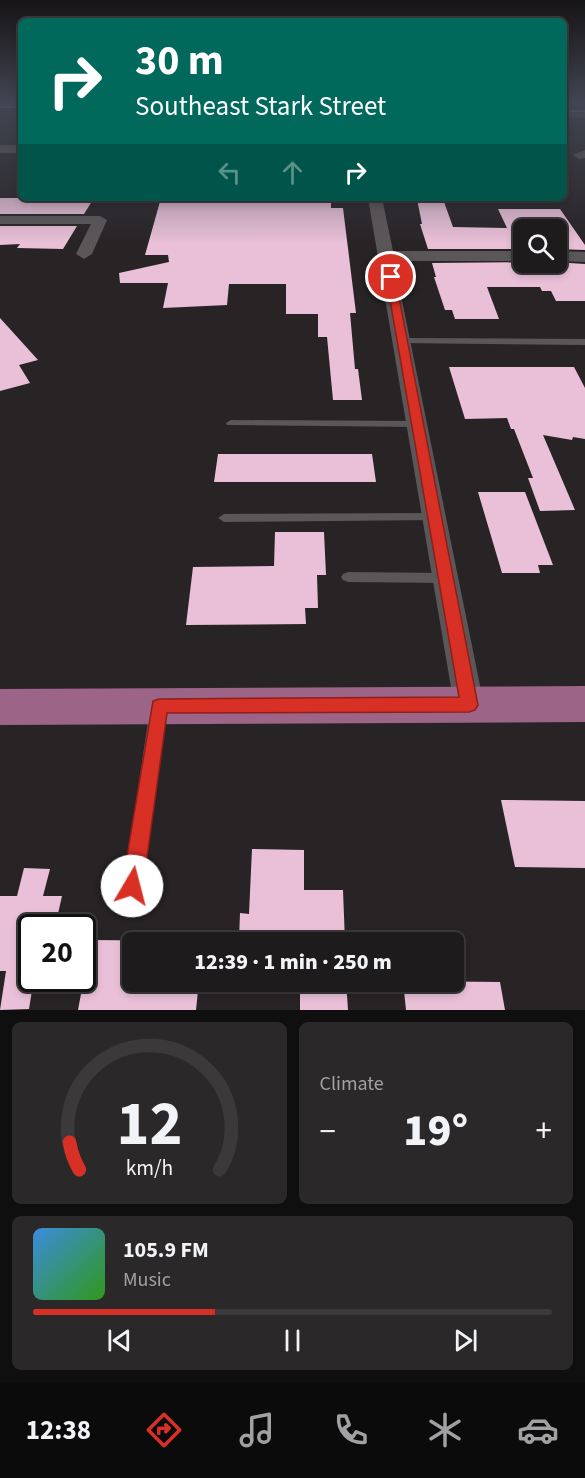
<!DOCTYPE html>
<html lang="en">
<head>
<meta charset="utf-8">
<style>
	body { margin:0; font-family:"Source Sans 3",sans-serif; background:#2b2829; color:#f1f3f6; height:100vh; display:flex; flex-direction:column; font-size:22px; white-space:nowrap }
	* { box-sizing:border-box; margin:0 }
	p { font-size:20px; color:#a1a1a3 }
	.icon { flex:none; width:33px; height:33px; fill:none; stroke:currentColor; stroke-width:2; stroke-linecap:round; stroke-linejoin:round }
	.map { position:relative; height:1010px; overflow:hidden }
	.sheet { display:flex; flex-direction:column; gap:12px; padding:12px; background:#100f0f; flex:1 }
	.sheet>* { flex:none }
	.banner { position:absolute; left:18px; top:18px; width:549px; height:183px; border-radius:9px; box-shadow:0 3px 9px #0003,0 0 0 2px #3c393b; background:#00695c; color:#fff; overflow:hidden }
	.fabs { position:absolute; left:513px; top:219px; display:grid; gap:12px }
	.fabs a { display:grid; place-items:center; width:54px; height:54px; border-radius:9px; background:#1e1b1c; box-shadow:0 3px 9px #0003,0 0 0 2px #3c393b; font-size:30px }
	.speed { position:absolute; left:18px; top:914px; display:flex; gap:12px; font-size:30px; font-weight:700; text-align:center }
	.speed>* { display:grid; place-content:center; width:78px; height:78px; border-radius:50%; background:#1e1b1c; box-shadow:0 3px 9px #0003,0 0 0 2px #3c393b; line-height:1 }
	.speed .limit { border:3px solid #111; border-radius:9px; background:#fff; color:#111 }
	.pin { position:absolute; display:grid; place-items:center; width:51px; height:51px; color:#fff; margin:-26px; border:3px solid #fff; border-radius:50%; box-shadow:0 2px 6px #0007 }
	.me { position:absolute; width:66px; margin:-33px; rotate:8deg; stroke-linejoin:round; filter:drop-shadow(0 0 4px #0008) }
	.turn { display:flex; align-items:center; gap:21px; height:126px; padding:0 18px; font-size:27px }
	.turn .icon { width:78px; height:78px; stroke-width:2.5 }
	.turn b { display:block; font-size:42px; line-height:51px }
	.lanes { display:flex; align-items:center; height:57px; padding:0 18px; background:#0003; justify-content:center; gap:30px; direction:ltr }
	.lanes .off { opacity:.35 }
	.big { font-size:45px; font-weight:800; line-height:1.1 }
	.sheet .tile { flex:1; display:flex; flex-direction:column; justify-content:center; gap:9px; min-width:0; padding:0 21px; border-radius:9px; background:#2b2829 }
	.sheet .dial { align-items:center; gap:0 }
	.dial svg { height:156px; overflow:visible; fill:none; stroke:#3c393b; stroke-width:7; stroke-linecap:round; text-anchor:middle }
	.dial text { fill:#f1f3f6; stroke:none }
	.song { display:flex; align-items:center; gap:18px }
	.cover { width:72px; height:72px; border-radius:9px; background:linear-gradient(135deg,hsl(210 70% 55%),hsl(110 70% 35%)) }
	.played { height:6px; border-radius:3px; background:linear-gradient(90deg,#d93025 35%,#3c393b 35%) }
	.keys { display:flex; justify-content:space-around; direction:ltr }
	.heat { display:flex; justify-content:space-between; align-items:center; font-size:33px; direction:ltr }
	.sheet .tiles { flex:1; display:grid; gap:12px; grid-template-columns:1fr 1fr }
	.tile:last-child { grid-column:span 2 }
	.trip { position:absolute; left:122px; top:932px; width:342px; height:60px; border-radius:9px; background:#1e1b1c; box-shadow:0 3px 9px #0003,0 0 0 2px #3c393b; font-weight:800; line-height:60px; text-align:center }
	.dock { display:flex; height:96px; justify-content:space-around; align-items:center; background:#0c0b0b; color:#a1a1a3 }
	.dock .icon { width:42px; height:42px }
	.dock .active { color:#d93025 }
	.dock b { font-size:27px; color:#f1f3f6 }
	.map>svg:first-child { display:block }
</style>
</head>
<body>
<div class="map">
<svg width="585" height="1010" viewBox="0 0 585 1010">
	<rect width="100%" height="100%" fill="#282426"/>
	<!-- building -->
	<path fill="#e9c0d8" d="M0 198H94L84 214H0Z
		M161 198H331V208H343L356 313H350L355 369H358L362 400H333L327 337H318V314H286V284H229L227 305 163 308 168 283H120L119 273 169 262 168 255H145Z
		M417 199H443L453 227 507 228 498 209H560L585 245V250L556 249V230H524V249H428L420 224H422Z
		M0 226H77L63 249 17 248 20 244 0 245Z
		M554 262 585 264V301H556L551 291H542L540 287H487L499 319H455L452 310H445L434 277H436L432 263Z
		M0 318 38 360 19 365 30 383 0 391Z
		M449 367H574L585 388V439L573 437 572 440 543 435 575 510 540 511 528 478H533L514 429H511L507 418 465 419Z
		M218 454H372L376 482H214Z
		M478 492H525L553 565H538L540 573H502Z
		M275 532H324L326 575H317L318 608H305L306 624 186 625 193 567 274 566Z
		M501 800 585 801V868L515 867Z
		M252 849 304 850V890H343L345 942 239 940 240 913 249 914Z
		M24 868 50 869 43 896H62L55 927H32V978H34L29 1009 0 1010 6 971H0V896H17Z
		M91 940 202 941 132 942V981H199L196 1010H78Z
		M300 981H346L348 1010H300Z
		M403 981 500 982 505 1010H406Z"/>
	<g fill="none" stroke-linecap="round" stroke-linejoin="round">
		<!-- service -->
		<path fill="#5b5658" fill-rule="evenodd" d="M403 338 585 339V345L400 343V339Z
			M231 420 418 421 423 424 418 427 227 425 226 423Z
			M434 513 438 514 440 517 438 520 224 522 218 518 224 514Z
			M348 572 446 573 451 575 453 578 451 581 446 583 348 582 343 580 341 577 343 574Z
			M158 702 163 703 166 708 138 909 136 916 129 918 122 916 120 909 150 708 153 703Z"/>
		<!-- minor -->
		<path fill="#5b5658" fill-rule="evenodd" d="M564 102H569L572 106 564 108Z
			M0 145H21V153H0Z
			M585 150V158L579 159 573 155Z
			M368 198H382L393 251H524V261H394L484 705 480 714 469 718 458 714 454 705Z
			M0 216H100L107 220 92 254 84 259 76 254 91 224H0Z
			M556 251 585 252V262L556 261Z"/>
		<!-- tertiary -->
		<path fill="#5b5658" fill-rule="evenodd" d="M0 102H21V108H0Z
			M564 109 585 110V118L564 117Z"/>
		<!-- primary -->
		<path fill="#9c6487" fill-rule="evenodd" d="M585 686V722L0 725V689Z"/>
		<!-- tram -->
		<path stroke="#cdcacc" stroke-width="1.5" d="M0 107H21
			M564 111H585"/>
	</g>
	<!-- sky -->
	<linearGradient id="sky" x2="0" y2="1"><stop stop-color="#161415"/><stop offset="0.42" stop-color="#424552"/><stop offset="1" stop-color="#424552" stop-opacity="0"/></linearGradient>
	<rect width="585" height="243" fill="url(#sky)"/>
	<!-- route -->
	<path fill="#d93025" stroke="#8d1f18" stroke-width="1.5" d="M391 274 395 277 478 705 475 710 469 712 167 713 143 886 140 894 132 897 125 894 122 886 153 701 159 699 459 697 386 277Z"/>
</svg>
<div class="fabs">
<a><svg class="icon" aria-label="search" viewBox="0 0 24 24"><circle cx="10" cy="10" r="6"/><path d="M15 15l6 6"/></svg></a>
</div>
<div class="speed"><div class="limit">20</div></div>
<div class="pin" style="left:391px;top:277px;background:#d93025"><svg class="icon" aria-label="arrive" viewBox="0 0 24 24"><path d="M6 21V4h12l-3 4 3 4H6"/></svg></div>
<svg class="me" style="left:132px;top:886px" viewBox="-20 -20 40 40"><circle r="19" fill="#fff"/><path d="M0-13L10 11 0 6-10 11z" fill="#d93025"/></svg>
<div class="trip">12:39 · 1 min · 250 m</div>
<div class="banner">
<div class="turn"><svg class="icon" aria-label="right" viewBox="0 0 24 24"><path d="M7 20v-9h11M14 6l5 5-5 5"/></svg><div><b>30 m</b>Southeast Stark Street</div></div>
<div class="lanes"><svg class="icon off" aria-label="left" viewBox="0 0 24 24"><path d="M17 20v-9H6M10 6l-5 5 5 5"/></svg><svg class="icon off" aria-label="ahead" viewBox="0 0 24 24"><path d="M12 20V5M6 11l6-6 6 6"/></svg><svg class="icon" aria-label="right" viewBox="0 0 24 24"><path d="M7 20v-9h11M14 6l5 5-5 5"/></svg></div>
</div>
</div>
<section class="sheet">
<div class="tiles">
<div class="tile dial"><svg viewBox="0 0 100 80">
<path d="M14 69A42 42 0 1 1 86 69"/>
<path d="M14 69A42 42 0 0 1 9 55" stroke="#d93025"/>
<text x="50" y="56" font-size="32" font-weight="700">12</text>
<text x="50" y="72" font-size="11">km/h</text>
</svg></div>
<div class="tile"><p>Climate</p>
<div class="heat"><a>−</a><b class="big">19°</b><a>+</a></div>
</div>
<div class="tile">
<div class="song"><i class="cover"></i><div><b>105.9 FM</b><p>Music</p></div></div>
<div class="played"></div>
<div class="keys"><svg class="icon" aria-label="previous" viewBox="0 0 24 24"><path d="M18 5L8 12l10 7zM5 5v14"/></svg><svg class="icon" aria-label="pause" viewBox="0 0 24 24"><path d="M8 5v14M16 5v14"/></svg><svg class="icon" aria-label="next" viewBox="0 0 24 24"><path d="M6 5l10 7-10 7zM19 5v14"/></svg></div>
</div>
</div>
</section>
<nav class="dock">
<b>12:38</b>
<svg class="icon active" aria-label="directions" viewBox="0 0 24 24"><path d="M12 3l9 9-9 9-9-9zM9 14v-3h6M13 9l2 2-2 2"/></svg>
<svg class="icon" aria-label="music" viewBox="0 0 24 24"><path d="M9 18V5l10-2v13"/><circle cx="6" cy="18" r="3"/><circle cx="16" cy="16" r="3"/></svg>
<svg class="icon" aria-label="phone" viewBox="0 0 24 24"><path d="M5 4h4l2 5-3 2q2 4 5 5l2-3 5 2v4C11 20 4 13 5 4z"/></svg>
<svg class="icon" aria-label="climate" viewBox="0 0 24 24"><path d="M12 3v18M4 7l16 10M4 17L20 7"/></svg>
<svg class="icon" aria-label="car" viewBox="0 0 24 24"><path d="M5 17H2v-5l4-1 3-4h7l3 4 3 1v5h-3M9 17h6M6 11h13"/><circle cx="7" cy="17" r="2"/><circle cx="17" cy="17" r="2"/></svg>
</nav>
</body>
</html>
